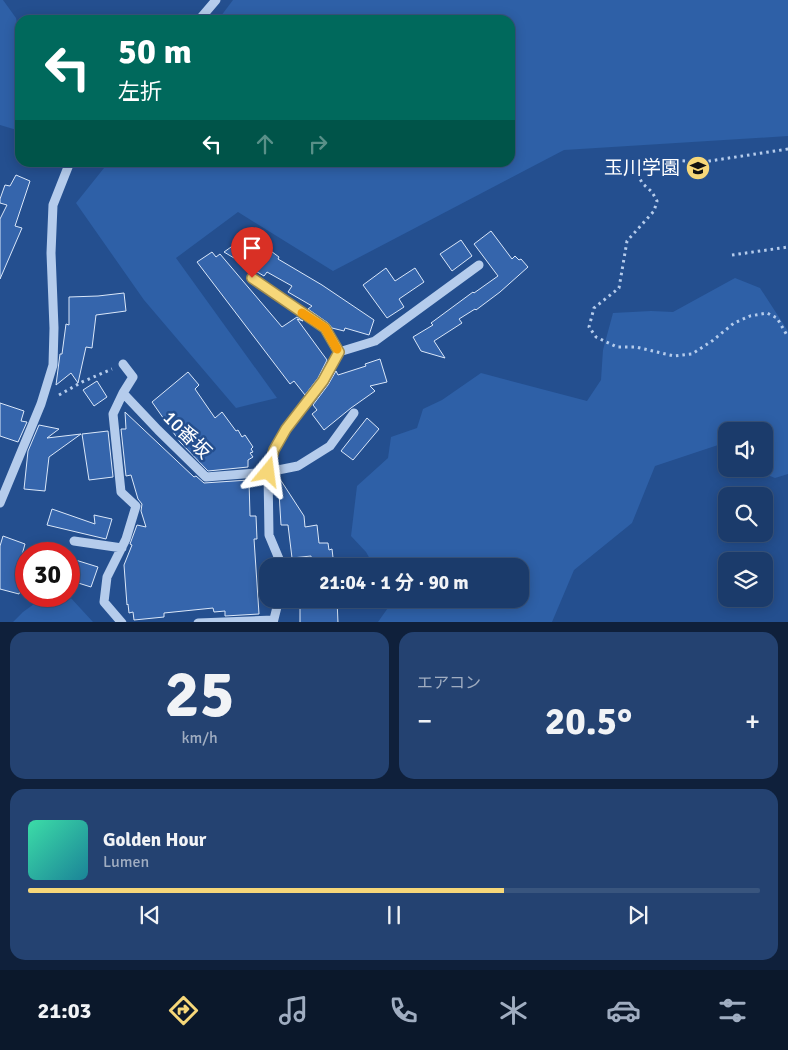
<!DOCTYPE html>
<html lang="ja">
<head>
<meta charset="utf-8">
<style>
	body { margin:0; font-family:Signika,"Noto Sans JP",sans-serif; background:#244271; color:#f1f3f6; height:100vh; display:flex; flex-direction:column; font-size:19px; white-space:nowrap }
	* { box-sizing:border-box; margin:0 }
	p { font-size:16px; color:#a0adc1 }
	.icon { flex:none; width:28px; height:28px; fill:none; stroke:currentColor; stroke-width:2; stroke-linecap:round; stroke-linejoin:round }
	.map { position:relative; height:622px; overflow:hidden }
	.panel { display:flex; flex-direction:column; gap:10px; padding:10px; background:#0f203b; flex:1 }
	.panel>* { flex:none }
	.hud { position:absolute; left:15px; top:15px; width:500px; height:152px; border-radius:15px; box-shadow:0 2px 12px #0003,0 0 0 1px #39557e; background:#00695c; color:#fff; overflow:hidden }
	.tools { position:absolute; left:718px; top:422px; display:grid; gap:10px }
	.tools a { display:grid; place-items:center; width:55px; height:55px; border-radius:10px; background:#1b3b6b; box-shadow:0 2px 12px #0003,0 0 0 1px #39557e; font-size:25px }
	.speed { position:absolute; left:15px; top:542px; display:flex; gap:10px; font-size:25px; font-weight:700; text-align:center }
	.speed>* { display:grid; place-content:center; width:65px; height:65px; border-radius:50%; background:#1b3b6b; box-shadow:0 2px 12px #0003,0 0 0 1px #39557e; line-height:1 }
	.speed .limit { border:8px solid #d22; background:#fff; color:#111 }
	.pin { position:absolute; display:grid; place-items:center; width:42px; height:42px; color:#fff; margin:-51px -21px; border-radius:50% 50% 50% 0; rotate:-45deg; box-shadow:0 0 5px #0007 }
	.pin .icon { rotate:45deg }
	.me { position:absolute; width:55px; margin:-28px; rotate:16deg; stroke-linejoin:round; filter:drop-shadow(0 0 4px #0008) }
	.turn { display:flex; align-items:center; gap:18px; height:105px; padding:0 20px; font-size:22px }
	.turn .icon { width:65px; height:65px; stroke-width:2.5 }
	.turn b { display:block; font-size:35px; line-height:42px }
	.lanes { display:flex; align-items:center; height:48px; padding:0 20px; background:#0003; justify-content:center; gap:25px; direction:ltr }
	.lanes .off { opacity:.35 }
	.big { font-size:38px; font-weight:700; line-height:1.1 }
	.panel .tile { flex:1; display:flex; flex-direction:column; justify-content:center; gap:8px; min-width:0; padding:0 18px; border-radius:15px; background:#244271 }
	.panel .dial { align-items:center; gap:0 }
	.dial b { font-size:65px; line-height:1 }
	.song { display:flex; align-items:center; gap:15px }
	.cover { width:60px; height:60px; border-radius:8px; background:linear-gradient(135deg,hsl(160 70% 55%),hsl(190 70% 35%)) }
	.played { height:5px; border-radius:2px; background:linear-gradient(90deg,#f6d779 65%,#39557e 65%) }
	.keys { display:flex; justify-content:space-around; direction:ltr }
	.heat { display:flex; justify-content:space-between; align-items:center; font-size:28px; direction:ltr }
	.panel .tiles { flex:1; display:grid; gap:10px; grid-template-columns:1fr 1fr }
	.tile:last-child { grid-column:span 2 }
	.trip { position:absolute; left:259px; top:558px; width:270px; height:50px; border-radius:15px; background:#1b3b6b; box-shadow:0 2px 12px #0003,0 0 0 1px #39557e; font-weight:700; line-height:50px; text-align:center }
	.tabs { display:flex; height:80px; justify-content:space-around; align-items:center; background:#0b182b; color:#a0adc1 }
	.tabs .icon { width:35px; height:35px }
	.tabs .on { color:#f6d779 }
	.tabs b { font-size:22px; color:#f1f3f6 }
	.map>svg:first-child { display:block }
</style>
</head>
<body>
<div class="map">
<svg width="788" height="623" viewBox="0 0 788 623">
	<rect width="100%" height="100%" fill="#244f8f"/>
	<!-- green -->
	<path fill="#2e60a7" d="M0 0H3L16 18 18 28 20 31V131L0 125Z
		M233 0H788V136L564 150 333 271 238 212 176 258 277 398 236 408 144 300 76 203 108 163 510 162V20H218Z
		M735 278 760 288 788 331V474L775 478 753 469H764V431H726V445L724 443 655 466 632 523 574 570 552 622H378L390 605 388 599H520V566H374L366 552 351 536 357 486 388 458 391 437 417 428 423 409 442 400 481 373 587 401 601 380 603 350 613 313 651 311 673 312Z
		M45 596H69L93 622H13L23 612Z"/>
	<!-- building -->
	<path fill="#3565ac" stroke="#dae7f9" d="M16 175 30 181 15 226 22 228 0 279V219L7 205 0 203V199L5 185 10 186Z
		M491 231 512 259 515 256 519 260 521 259 528 267 500 292 476 310 475 309 459 319 462 323 434 341 445 358 421 351 413 337 433 325 431 323 473 292 474 293 498 276 474 244Z
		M248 235 259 252 264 246 279 257 278 259 322 285 374 320 369 335 345 328 344 331 332 328 328 323 308 309 312 306 288 292 292 286 267 272 264 276 224 252Z
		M461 240 472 256 452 271 440 254Z
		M212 252 216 257 220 254 282 327 297 317 303 321 297 319 327 360 318 378 305 395 294 381 290 384 197 262Z
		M386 268 395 281 415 268 424 282 399 299 404 307 387 318 363 285Z
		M124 293 126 311 96 315 92 348 86 347 78 383 71 373 56 385 60 354H62L66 324 69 325V297L98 296Z
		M380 359 387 382 370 386 375 391 351 408 324 430 312 414 317 410 313 405 328 385 336 371 338 375 366 366 365 364Z
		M188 372 199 385 195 389 215 418 222 412 236 431 238 430 242 437 245 435 253 447 251 449 253 452 250 453 253 457 248 460V467L208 471 180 442 152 402Z
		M97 381 107 397 94 406 83 390Z
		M0 403 24 411 21 421 27 422 18 442 0 436Z
		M125 412 194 477 196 476 204 483 249 480 250 516H256L257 539H254L259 614 225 616V611L214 612 213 608 164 613V617L134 620 133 612 129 613 128 604 127 605 124 565 132 545 130 544 137 525 146 527 141 511 142 504 138 499 131 475 126 476 121 429H126Z
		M367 418 379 429 353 460 341 451Z
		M39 425 59 429 47 438 81 434 49 457 45 491 24 489 28 451Z
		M108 431 113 477 89 480 82 434Z
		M278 476 304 516 305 527 317 525 319 543H328L329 550 332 549 334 566H312L311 556 292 558 288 525H281Z
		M52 509 95 524 94 515 112 519 106 539 47 525Z
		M3 536 25 544 17 573 25 574 19 594 0 589V546Z
		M69 558 98 567 91 587 75 582 77 576 69 573Z
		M300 599H337L338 623H300Z"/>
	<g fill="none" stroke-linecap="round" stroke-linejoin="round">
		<!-- path -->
		<path stroke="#b5ccec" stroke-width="3" stroke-dasharray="2.5 4" stroke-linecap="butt" d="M788 149 703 162 654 159 640 162 636 170 642 183 652 192 657 201 654 211 627 241 619 288 594 308 589 327 596 337 617 347H636L674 356 692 354 712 341 734 323 750 316 767 313 777 318 788 337
			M732 255 788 247
			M59 395 82 382 112 369"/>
		<!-- minor -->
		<path stroke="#b5ccec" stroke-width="9" d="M199 20 216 0
			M252 279 325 328 339 352
			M123 393 158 430 206 477 268 472 298 466 330 446 354 413
			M0 503 41 404 53 365 54 328 51 253 53 205 70 162
			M74 541 122 548
			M282 566 269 535 268 472 274 450 287 429 323 381 339 352 375 341 479 265
			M122 623 104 602 107 577 126 539 136 506 121 492 113 414 123 393 133 377 123 364
			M198 623 273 620
			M273 623 279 599"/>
	</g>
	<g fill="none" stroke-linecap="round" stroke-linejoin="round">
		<!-- route casing -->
		<g stroke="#a08c4f" stroke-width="12">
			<path id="route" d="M252 278 325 328 339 352 323 381 286 429 274 450 268 472"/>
		</g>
		<!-- route -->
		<use href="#route" stroke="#f6d779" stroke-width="9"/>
		<!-- slow -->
		<path stroke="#f59e0b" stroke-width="9" d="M302 313 325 328 337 349"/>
	</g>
	<!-- icons -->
	<defs>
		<g id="university-disc" transform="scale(1.25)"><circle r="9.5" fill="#f6d779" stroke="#244f8f"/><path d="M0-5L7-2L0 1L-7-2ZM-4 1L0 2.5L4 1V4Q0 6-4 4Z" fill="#111"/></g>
	</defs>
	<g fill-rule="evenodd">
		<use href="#university-disc" x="698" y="168"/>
	</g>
	<g text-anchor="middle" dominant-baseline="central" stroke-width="5" stroke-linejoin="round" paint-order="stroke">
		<!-- poi labels -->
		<g font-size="19" fill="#fff" stroke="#244f8f" text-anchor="end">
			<text x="680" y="168">玉川学園</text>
		</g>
		<!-- street labels -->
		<g font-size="19" fill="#fff" stroke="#244f8f">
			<text transform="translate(187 435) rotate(45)">10番坂</text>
		</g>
	</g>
</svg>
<div class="tools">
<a><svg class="icon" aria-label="sound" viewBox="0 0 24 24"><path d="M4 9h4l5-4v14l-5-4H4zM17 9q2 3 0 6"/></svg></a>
<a><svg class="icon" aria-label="search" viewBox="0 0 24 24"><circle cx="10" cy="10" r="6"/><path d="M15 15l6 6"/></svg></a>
<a><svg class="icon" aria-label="layers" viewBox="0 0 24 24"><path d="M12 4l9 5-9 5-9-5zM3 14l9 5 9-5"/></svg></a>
</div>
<div class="speed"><div class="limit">30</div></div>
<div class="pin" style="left:252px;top:278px;background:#d93025"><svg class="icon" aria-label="arrive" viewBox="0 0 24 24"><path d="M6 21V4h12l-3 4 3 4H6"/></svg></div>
<svg class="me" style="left:268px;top:472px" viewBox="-20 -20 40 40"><path d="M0-17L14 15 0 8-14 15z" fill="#f6d779" stroke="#fff" stroke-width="4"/></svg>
<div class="trip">21:04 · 1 分 · 90 m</div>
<div class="hud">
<div class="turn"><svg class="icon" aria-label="left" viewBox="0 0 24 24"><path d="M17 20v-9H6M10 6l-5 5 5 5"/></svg><div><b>50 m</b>左折</div></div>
<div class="lanes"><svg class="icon" aria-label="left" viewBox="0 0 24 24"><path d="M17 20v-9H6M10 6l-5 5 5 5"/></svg><svg class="icon off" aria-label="ahead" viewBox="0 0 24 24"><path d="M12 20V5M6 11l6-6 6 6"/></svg><svg class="icon off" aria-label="right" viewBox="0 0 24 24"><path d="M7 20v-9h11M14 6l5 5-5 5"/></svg></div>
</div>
</div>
<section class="panel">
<div class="tiles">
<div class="tile dial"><b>25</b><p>km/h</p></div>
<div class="tile"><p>エアコン</p>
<div class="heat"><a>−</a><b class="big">20.5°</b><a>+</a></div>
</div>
<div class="tile">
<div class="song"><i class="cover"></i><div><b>Golden Hour</b><p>Lumen</p></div></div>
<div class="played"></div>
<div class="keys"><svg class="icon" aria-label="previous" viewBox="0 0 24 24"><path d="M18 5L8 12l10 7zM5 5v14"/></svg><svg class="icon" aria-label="pause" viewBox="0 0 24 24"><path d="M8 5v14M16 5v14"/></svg><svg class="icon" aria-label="next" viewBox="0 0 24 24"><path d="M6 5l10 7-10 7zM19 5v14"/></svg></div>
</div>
</div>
</section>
<nav class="tabs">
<b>21:03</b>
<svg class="icon on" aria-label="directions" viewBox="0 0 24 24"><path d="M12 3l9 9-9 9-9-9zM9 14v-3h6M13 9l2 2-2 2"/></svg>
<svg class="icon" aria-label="music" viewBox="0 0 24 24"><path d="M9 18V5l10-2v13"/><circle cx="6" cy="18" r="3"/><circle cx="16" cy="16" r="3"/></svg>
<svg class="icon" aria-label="phone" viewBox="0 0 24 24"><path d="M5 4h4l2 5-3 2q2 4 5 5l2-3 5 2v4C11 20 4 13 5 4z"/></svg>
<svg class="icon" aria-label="climate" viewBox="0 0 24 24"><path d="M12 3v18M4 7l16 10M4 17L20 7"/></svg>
<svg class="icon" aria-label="car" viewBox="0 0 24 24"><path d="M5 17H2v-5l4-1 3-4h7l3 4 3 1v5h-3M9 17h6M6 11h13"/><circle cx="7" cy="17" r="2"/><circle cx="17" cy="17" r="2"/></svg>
<svg class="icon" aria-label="filters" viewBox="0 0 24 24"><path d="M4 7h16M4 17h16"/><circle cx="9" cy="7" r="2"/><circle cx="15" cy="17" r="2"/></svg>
</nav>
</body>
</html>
